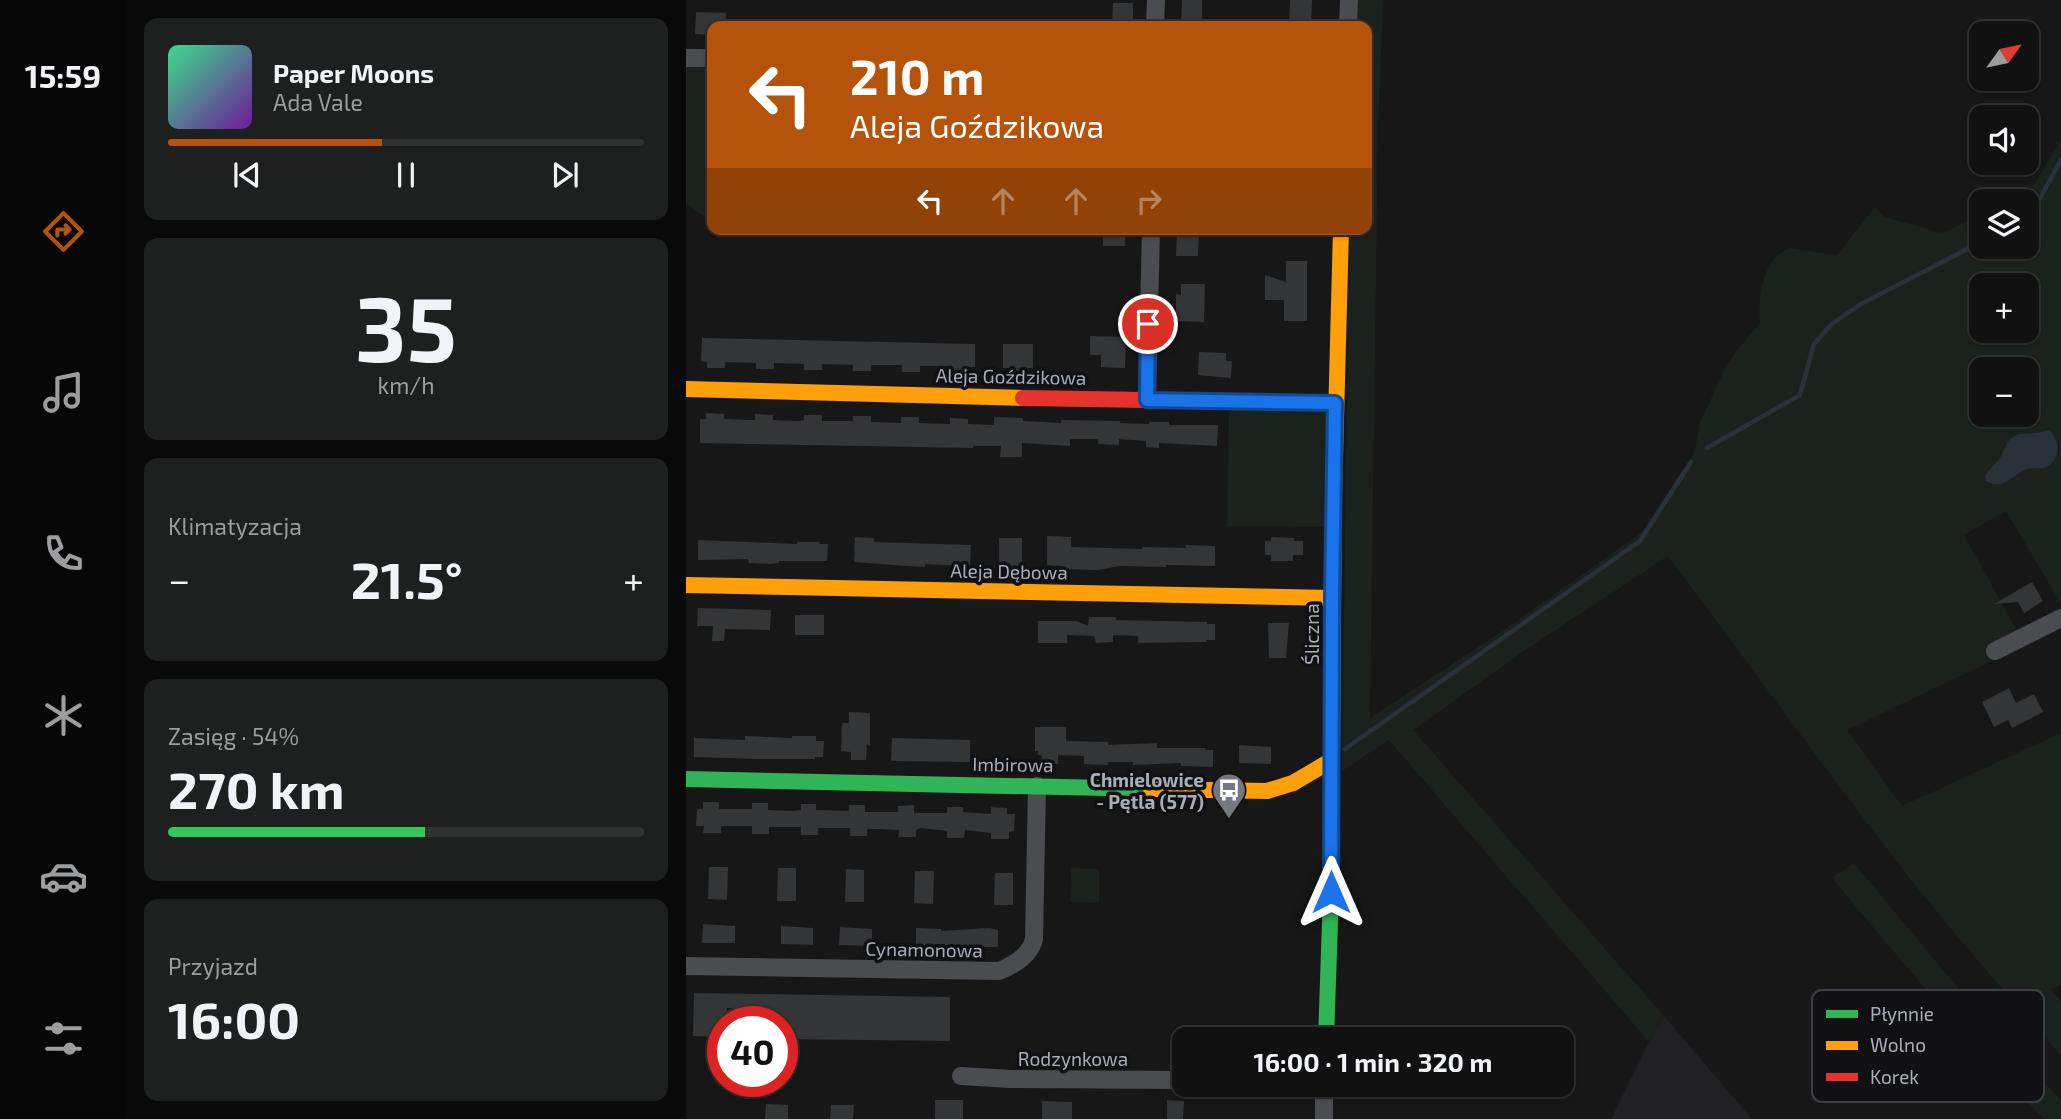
<!DOCTYPE html>
<html lang="pl">
<head>
<meta charset="utf-8">
<style>
	body { margin:0; font-family:"Exo 2",sans-serif; background:#1e1f1f; color:#f1f3f6; height:100vh; display:flex; flex-direction:column; font-size:26px; white-space:nowrap }
	* { box-sizing:border-box; margin:0 }
	p { font-size:23px; color:#9c9d9f }
	.icon { flex:none; width:38px; height:38px; fill:none; stroke:currentColor; stroke-width:2; stroke-linecap:round; stroke-linejoin:round }
	.map { position:relative; flex:1; overflow:hidden }
	.details { display:flex; flex-direction:column; gap:18px; padding:18px; background:#090909; width:560px }
	.details>* { flex:none }
	.guide { position:absolute; left:21px; top:21px; width:665px; height:214px; border-radius:14px; box-shadow:0 2px 5px #0004,0 0 0 2px #303131; background:#b45309; color:#fff; overflow:hidden }
	.needle { width:46px; rotate:57deg }
	.controls { position:absolute; left:1283px; top:21px; display:grid; gap:14px }
	.controls a { display:grid; place-items:center; width:70px; height:70px; border-radius:14px; background:#111; box-shadow:0 2px 5px #0004,0 0 0 2px #303131; font-size:35px }
	.speed { position:absolute; left:21px; top:1006px; display:flex; gap:14px; font-size:35px; font-weight:700; text-align:center }
	.speed>* { display:grid; place-content:center; width:91px; height:91px; border-radius:50%; background:#111; box-shadow:0 2px 5px #0004,0 0 0 2px #303131; line-height:1 }
	.speed .limit { border:10px solid #d22; background:#fff; color:#111 }
	.pin { position:absolute; display:grid; place-items:center; width:60px; height:60px; color:#fff; margin:-30px; border:4px solid #fff; border-radius:50%; box-shadow:0 2px 7px #0007 }
	.me { position:absolute; width:77px; margin:-38px; rotate:0deg; stroke-linejoin:round; filter:drop-shadow(0 0 5px #0008) }
	.turn { display:flex; align-items:center; gap:24px; height:147px; padding:0 28px; font-size:32px }
	.turn .icon { width:91px; height:91px; stroke-width:2.5 }
	.turn b { display:block; font-size:49px; line-height:60px }
	.lanes { display:flex; align-items:center; height:66px; padding:0 28px; background:#0003; justify-content:center; gap:35px; direction:ltr }
	.lanes .off { opacity:.35 }
	.big { font-size:52px; font-weight:700; line-height:1.1 }
	.details .widget { flex:1; display:flex; flex-direction:column; justify-content:center; gap:10px; min-width:0; padding:0 24px; border-radius:14px; background:#1e1f1f }
	.details .dial { align-items:center; gap:0 }
	.dial b { font-size:91px; line-height:1 }
	.song { display:flex; align-items:center; gap:21px }
	.cover { width:84px; height:84px; border-radius:10px; background:linear-gradient(135deg,hsl(150 70% 55%),hsl(280 70% 35%)) }
	.played { height:7px; border-radius:4px; background:linear-gradient(90deg,#b45309 45%,#303131 45%) }
	.keys { display:flex; justify-content:space-around; direction:ltr }
	.heat { display:flex; justify-content:space-between; align-items:center; font-size:38px; direction:ltr }
	.charge { height:10px; border-radius:5px; background:linear-gradient(90deg,#34c759 54%,#303131 0) }
	.trip { position:absolute; left:486px; top:1027px; width:402px; height:70px; border-radius:14px; background:#111; box-shadow:0 2px 5px #0004,0 0 0 2px #303131; font-weight:700; line-height:70px; text-align:center }
	main { display:flex; flex:1; min-height:0 }
	.tab-bar { display:flex; flex-direction:column; width:126px; justify-content:space-around; align-items:center; background:#070707; color:#9c9d9f }
	.tab-bar .icon { width:49px; height:49px }
	.tab-bar .current { color:#b45309 }
	.tab-bar b { font-size:32px; color:#f1f3f6 }
	.map>svg:first-child { display:block }
</style>
</head>
<body>
<main>
<nav class="tab-bar">
<b>15:59</b>
<svg class="icon current" aria-label="directions" viewBox="0 0 24 24"><path d="M12 3l9 9-9 9-9-9zM9 14v-3h6M13 9l2 2-2 2"/></svg>
<svg class="icon" aria-label="music" viewBox="0 0 24 24"><path d="M9 18V5l10-2v13"/><circle cx="6" cy="18" r="3"/><circle cx="16" cy="16" r="3"/></svg>
<svg class="icon" aria-label="phone" viewBox="0 0 24 24"><path d="M5 4h4l2 5-3 2q2 4 5 5l2-3 5 2v4C11 20 4 13 5 4z"/></svg>
<svg class="icon" aria-label="climate" viewBox="0 0 24 24"><path d="M12 3v18M4 7l16 10M4 17L20 7"/></svg>
<svg class="icon" aria-label="car" viewBox="0 0 24 24"><path d="M5 17H2v-5l4-1 3-4h7l3 4 3 1v5h-3M9 17h6M6 11h13"/><circle cx="7" cy="17" r="2"/><circle cx="17" cy="17" r="2"/></svg>
<svg class="icon" aria-label="filters" viewBox="0 0 24 24"><path d="M4 7h16M4 17h16"/><circle cx="9" cy="7" r="2"/><circle cx="15" cy="17" r="2"/></svg>
</nav>
<section class="details">
<div class="widget">
<div class="song"><i class="cover"></i><div><b>Paper Moons</b><p>Ada Vale</p></div></div>
<div class="played"></div>
<div class="keys"><svg class="icon" aria-label="previous" viewBox="0 0 24 24"><path d="M18 5L8 12l10 7zM5 5v14"/></svg><svg class="icon" aria-label="pause" viewBox="0 0 24 24"><path d="M8 5v14M16 5v14"/></svg><svg class="icon" aria-label="next" viewBox="0 0 24 24"><path d="M6 5l10 7-10 7zM19 5v14"/></svg></div>
</div>
<div class="widget dial"><b>35</b><p>km/h</p></div>
<div class="widget"><p>Klimatyzacja</p>
<div class="heat"><a>−</a><b class="big">21.5°</b><a>+</a></div>
</div>
<div class="widget"><p>Zasięg · 54%</p><b class="big">270 km</b><div class="charge"></div></div>
<div class="widget"><p>Przyjazd</p><b class="big">16:00</b></div>
</section>
<div class="map">
<svg width="1375" height="1119" viewBox="0 0 1375 1119">
	<rect width="100%" height="100%" fill="#171717"/>
	<!-- built -->
	<path fill="#212124" d="M978 1016 1066 1119H925L963 1042Z"/>
	<!-- green -->
	<path fill="#1b211c" fill-rule="evenodd" d="M669 0H697L692 132 684 718 821 628 955 533 1009 451 1013 425 1039 368 1049 353 1074 323C1072 305 1075 273 1089 258 1092 254 1098 251 1103 248L1151 255 1189 207 1199 217 1255 233 1295 216V247H1340V201H1326L1346 188 1375 140V604L1320 511 1278 535 1333 634 1344 643 1161 730 1216 806 1375 733V984L1365 990 1375 1001V1055C1310 983 1246 909 1188 832 1118 741 1051 648 982 556L838 651 727 730 978 1016 963 1042 703 740 656 771 663 229H681V26H668ZM1295 285H1340V331H1295ZM1295 369H1340V415H1295Z
		M0 66 26 67V221L0 204Z
		M543 409 642 410 639 527 541 526Z
		M1168 863 1302 1024 1375 1100V1119H1358C1283 1042 1214 960 1146 878Z
		M385 868 413 869V903L384 902Z"/>
	<!-- water -->
	<path fill="#2a3239" d="M1363 430C1375 440 1375 463 1357 468 1351 469 1346 467 1340 469 1325 476 1318 491 1300 481L1299 475 1314 458 1323 440 1332 434 1352 433Z"/>
	<g fill="none" stroke-linecap="round" stroke-linejoin="round">
		<!-- stream -->
		<path stroke="#2a3239" stroke-width="4.5" d="M1340 210 1352 202 1375 160
			M1021 448 1114 395 1128 344 1146 324 1175 304 1295 242
			M659 749 954 541 1005 462"/>
	</g>
	<!-- building -->
	<path fill="#343537" d="M496 0H516V26H495Z
		M604 0H626L625 26H603Z
		M427 3H447V26H426Z
		M10 12 40 13V26H26V35L9 34Z
		M417 229H440L439 246H417Z
		M491 229H513L512 256H490Z
		M600 261H621V321H598V300H579V275L600 282Z
		M495 284H519L518 322 490 321V294L495 295Z
		M404 336 440 337 439 368 415 367V355H404Z
		M16 338 289 344V367H283V373H265V367L259 366H234V372H216V365H185V371H167V365L136 364V370H118V364L88 363V369H70V363L39 362V368H21V362L15 361Z
		M317 344H347V368H341V374H323V368H317Z
		M513 352 540 353V361H546L545 378 512 375Z
		M20 413 38 414V419L63 420H69V414L87 415V420L112 421 118 420V415H136V421H167V416H185V422L215 423V417H233V423L264 424V418L282 419V424L308 425V417L337 418V421L375 423V420L434 421V423L463 424V422H483V425H532L531 446 473 443V448L460 447V441L433 439V445L412 444V439H384V446L336 443V457H314L315 446H287V448L14 443V419H20Z
		M361 536 385 537V547L456 549V547L500 548V545L529 546V566L480 565V567L434 566 412 570 375 569V566L361 565Z
		M169 537 188 538V542L285 545 284 566 239 564V567L221 566 168 562Z
		M585 537 608 538V541H617V555H607V561H585V555H579V541H585Z
		M313 538H336V570L320 569V565H313Z
		M12 540 111 544V542H134L133 544H142L141 561H93V563L84 564 63 563 62 559 12 560Z
		M1346 582 1357 601 1338 613 1332 602 1308 604Z
		M12 608 85 610 84 630 39 629 38 641H26L27 626H11Z
		M109 615H138V635H109Z
		M403 617H430V620L521 622V624H529V640H520V642L452 643V636L427 635V642L410 643 408 636 381 635V643H352V621H390L402 626Z
		M582 623H603L600 658H583Z
		M1323 688 1330 703 1348 694 1357 712 1326 728 1322 720 1308 727 1296 702Z
		M163 712 184 713V746L181 745 180 760H165V752L155 751 156 723H163Z
		M349 727H380V741L422 742V745L471 743V748H519V750H527V767L495 766V763L447 765V762H422V765L398 764V756L372 755V764H355L356 755H352V751H349Z
		M59 736 106 738V736H130V741H138L137 757H129V759H72L8 757V738L59 740Z
		M206 738 284 740V762L205 761Z
		M553 745 585 747V764L553 763Z
		M17 802H33V809H66V803H82V810L108 811 115 810V804H130V810L163 811V805H179V812H212V806L228 805V813H261V807H277V812L305 814V807L321 808V814H329L328 831 323 832V839H305V833L279 830 278 838H261V831L235 828 230 830V837H212L213 830 194 829H181V836H164V828H132V835H115V827H83V834H66V826H35V833H17L18 826H10L11 809H17Z
		M23 867H42L41 900 22 899Z
		M92 868H110V901H91Z
		M160 869 178 870V902H159Z
		M229 871H248L247 904 228 903Z
		M309 873H327V905H308Z
		M17 924 49 926V943H16Z
		M95 926 127 928V945L95 944Z
		M154 927 186 929V946L153 945Z
		M230 928 255 929V931L304 928 312 930V947H230Z
		M8 993 264 997V1041L96 1039V1022H65L66 1009 41 1008V1022H37V1037L7 1036Z
		M249 1100H277V1119H249Z
		M481 1100 498 1101 497 1119H481Z
		M356 1101 386 1102V1119H356Z
		M80 1104 102 1105V1119H79Z
		M145 1105H168L167 1119H144Z"/>
	<g fill="none" stroke-linecap="round" stroke-linejoin="round">
		<!-- street -->
		<path stroke="#4b4c50" stroke-width="18" d="M469 26 470 0
			M662 26 663 0
			M0 58H26
			M461 400 465 229
			M1309 651 1375 618
			M0 966 313 971C328 965 344 956 348 939L351 786
			M275 1076 325 1079 499 1080
			M638 1119V1085"/>
		<!-- fast -->
		<path stroke="#30b455" stroke-width="16" d="M0 779 465 789
			M640 1040 645 892 648 495"/>
		<!-- slow -->
		<path stroke="#ff9f0a" stroke-width="16" d="M0 389 337 398
			M648 495 655 229
			M0 585 646 598
			M465 789 581 791 607 783 646 760"/>
		<!-- jam -->
		<path stroke="#e5322d" stroke-width="16" d="M337 398 649 403"/>
	</g>
	<g fill="none" stroke-linecap="round" stroke-linejoin="round">
		<!-- route casing -->
		<g stroke="#114b97" stroke-width="18">
			<path id="route" d="M462 324 461 400 649 403 646 598 645 892"/>
		</g>
		<!-- route -->
		<use href="#route" stroke="#1a73e8" stroke-width="12"/>
	</g>
	<!-- icons -->
	<defs>
		<g id="bus-pin" transform="scale(1.75)"><path d="M0 17L-7.5 6A9.5 9.5 0 1 1 7.5 6Z" fill="#757880" stroke="#111113"/><path d="M-5-6H5V4H4V6H2V4H-2V6H-4V4H-5ZM-3.5-4V0h7V-4ZM-3.5 1.2v1.5H-2V1.2ZM2 1.2v1.5H3.5V1.2Z" fill="#fff"/></g>
	</defs>
	<g fill-rule="evenodd">
		<use href="#bus-pin" x="543" y="790"/>
	</g>
	<g text-anchor="middle" dominant-baseline="central" stroke-width="7" stroke-linejoin="round" paint-order="stroke">
		<!-- street labels -->
		<g font-size="19" fill="#a8adb8" stroke="#111113">
			<text transform="translate(325 376) rotate(1)">Aleja Goździkowa</text>
			<text transform="translate(323 571) rotate(1)">Aleja Dębowa</text>
			<text transform="translate(625 634) rotate(-90)">Śliczna</text>
			<text transform="translate(327 764) rotate(1)">Imbirowa</text>
			<text transform="translate(238 949) rotate(1)">Cynamonowa</text>
			<text x="387" y="1058">Rodzynkowa</text>
		</g>
		<!-- poi labels -->
		<g font-size="19" font-weight="bold" fill="#a8adb8" stroke="#111113" text-anchor="end">
			<text x="518" y="779">Chmielowice<tspan x="518" dy="22">- Pętla (577)</tspan></text>
		</g>
	</g>
	<!-- legend -->
	<rect x="1126" y="990" width="232" height="112" rx="10" fill="#111113" stroke="#3e4045" stroke-width="2"/>
	<rect x="1140" y="1010" width="32" height="8" fill="#30b455"/>
	<rect x="1140" y="1041" width="32" height="9" fill="#ff9f0a"/>
	<rect x="1140" y="1073" width="32" height="8" fill="#e5322d"/>
	<g font-size="19" fill="#a8adb8">
		<text x="1184" y="1021">Płynnie</text>
		<text x="1184" y="1052">Wolno</text>
		<text x="1184" y="1084">Korek</text>
	</g>
</svg>
<div class="controls">
<a><svg class="needle" viewBox="-14 -14 28 28"><path d="M0-13l5 13h-10z" fill="#e53935"/><path d="M0 13l5-13h-10z" fill="#9c9d9f"/></svg></a>
<a><svg class="icon" aria-label="sound" viewBox="0 0 24 24"><path d="M4 9h4l5-4v14l-5-4H4zM17 9q2 3 0 6"/></svg></a>
<a><svg class="icon" aria-label="layers" viewBox="0 0 24 24"><path d="M12 4l9 5-9 5-9-5zM3 14l9 5 9-5"/></svg></a>
<a>+</a>
<a>−</a>
</div>
<div class="speed"><div class="limit">40</div></div>
<div class="pin" style="left:462px;top:324px;background:#d93025"><svg class="icon" aria-label="arrive" viewBox="0 0 24 24"><path d="M6 21V4h12l-3 4 3 4H6"/></svg></div>
<svg class="me" style="left:645px;top:892px" viewBox="-20 -20 40 40"><path d="M0-17L14 15 0 8-14 15z" fill="#1a73e8" stroke="#fff" stroke-width="4"/></svg>
<div class="trip">16:00 · 1 min · 320 m</div>
<div class="guide">
<div class="turn"><svg class="icon" aria-label="left" viewBox="0 0 24 24"><path d="M17 20v-9H6M10 6l-5 5 5 5"/></svg><div><b>210 m</b>Aleja Goździkowa</div></div>
<div class="lanes"><svg class="icon" aria-label="left" viewBox="0 0 24 24"><path d="M17 20v-9H6M10 6l-5 5 5 5"/></svg><svg class="icon off" aria-label="ahead" viewBox="0 0 24 24"><path d="M12 20V5M6 11l6-6 6 6"/></svg><svg class="icon off" aria-label="ahead" viewBox="0 0 24 24"><path d="M12 20V5M6 11l6-6 6 6"/></svg><svg class="icon off" aria-label="right" viewBox="0 0 24 24"><path d="M7 20v-9h11M14 6l5 5-5 5"/></svg></div>
</div>
</div>
</main>
</body>
</html>
